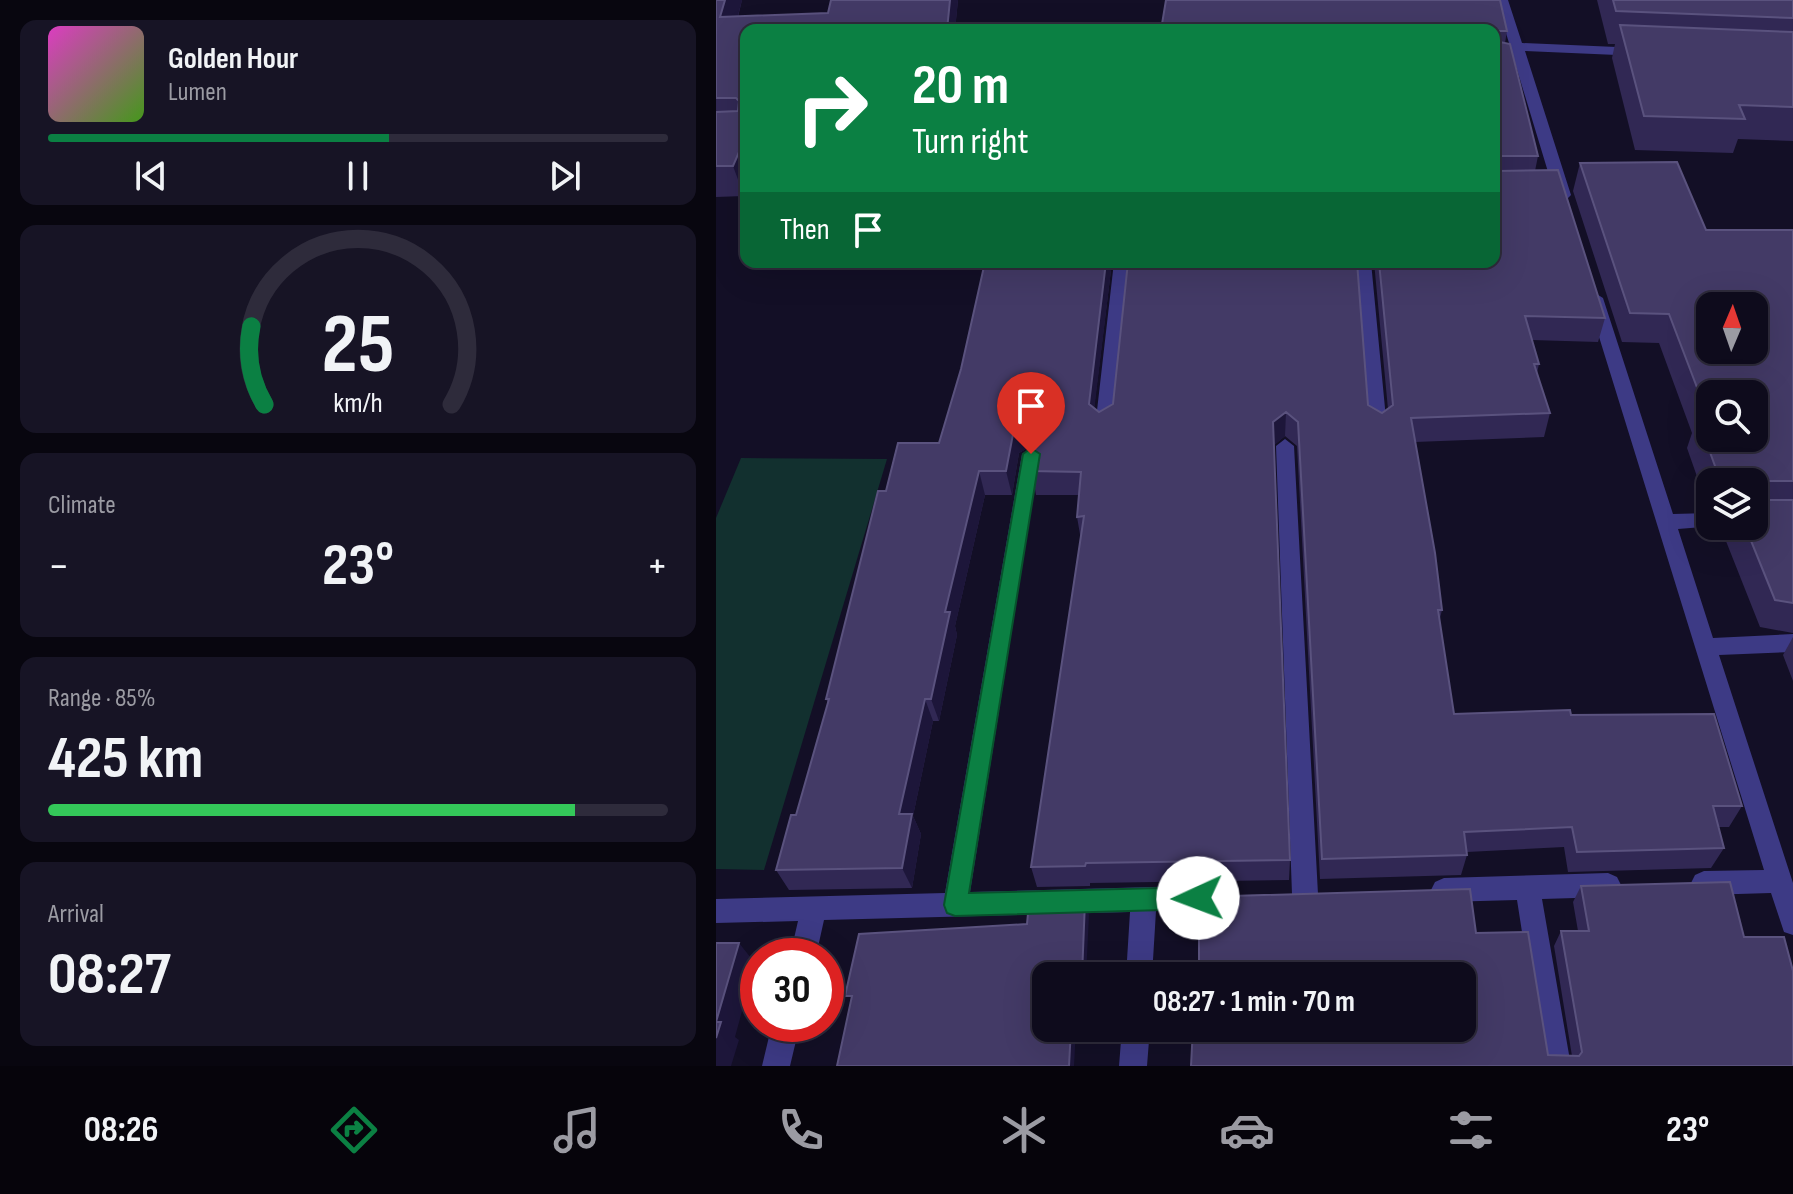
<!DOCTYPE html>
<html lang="en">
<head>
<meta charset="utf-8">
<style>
	body { margin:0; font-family:"Sofia Sans Condensed",sans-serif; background:#171425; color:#f1f3f6; height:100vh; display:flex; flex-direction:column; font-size:30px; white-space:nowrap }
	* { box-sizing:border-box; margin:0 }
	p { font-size:26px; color:#9b9ba3 }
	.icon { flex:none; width:44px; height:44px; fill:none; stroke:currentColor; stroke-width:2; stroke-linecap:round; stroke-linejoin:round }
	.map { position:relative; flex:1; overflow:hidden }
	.sheet { display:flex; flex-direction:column; gap:20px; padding:20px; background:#08060f; width:716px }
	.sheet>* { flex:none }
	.top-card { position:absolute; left:24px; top:24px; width:760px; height:244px; border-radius:16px; box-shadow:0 8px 32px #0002,0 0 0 2px #2e2b3b; background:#0b8043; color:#fff; overflow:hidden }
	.needle { width:52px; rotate:2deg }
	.buttons { position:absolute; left:980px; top:292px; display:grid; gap:16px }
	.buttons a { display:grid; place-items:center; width:72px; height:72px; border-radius:16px; background:#0e0b1c; box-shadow:0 8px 32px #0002,0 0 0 2px #2e2b3b; font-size:40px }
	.speed { position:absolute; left:24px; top:938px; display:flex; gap:16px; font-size:40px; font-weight:700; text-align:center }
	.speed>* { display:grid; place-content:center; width:104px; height:104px; border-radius:50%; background:#0e0b1c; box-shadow:0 8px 32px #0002,0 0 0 2px #2e2b3b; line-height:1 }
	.speed .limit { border:12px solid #d22; background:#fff; color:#111 }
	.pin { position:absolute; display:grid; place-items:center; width:68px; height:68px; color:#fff; margin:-82px -34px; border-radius:50% 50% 50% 0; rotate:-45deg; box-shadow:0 0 8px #0007 }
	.pin .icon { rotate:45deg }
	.me { position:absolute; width:88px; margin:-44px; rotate:268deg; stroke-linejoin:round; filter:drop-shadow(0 0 6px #0008) }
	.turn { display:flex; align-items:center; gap:28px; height:168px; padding:0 40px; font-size:36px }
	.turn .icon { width:104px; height:104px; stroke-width:2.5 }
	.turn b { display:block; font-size:56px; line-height:68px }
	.then { display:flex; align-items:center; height:76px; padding:0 40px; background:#0003; gap:16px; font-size:30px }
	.big { font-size:60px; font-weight:700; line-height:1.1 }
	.sheet .tile { flex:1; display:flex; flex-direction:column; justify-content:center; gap:12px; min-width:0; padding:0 28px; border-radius:16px; background:#171425 }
	.sheet .dial { align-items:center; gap:0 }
	.dial svg { height:208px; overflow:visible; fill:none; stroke:#2e2b3b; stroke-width:7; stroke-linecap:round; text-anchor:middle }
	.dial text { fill:#f1f3f6; stroke:none }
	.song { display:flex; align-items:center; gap:24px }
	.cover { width:96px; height:96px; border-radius:12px; background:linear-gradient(135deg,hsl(310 70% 55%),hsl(100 70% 35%)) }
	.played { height:8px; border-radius:4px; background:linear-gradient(90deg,#0b8043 55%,#2e2b3b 55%) }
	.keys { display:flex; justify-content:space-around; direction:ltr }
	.heat { display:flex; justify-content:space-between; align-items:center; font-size:44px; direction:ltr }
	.charge { height:12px; border-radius:6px; background:linear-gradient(90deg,#34c759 85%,#2e2b3b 0) }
	.trip { position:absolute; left:316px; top:962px; width:444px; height:80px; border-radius:16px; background:#0e0b1c; box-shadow:0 8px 32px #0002,0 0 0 2px #2e2b3b; font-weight:700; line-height:80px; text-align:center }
	.dock { display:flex; height:128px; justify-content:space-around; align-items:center; background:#06040b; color:#9b9ba3 }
	.dock .icon { width:56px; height:56px }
	.dock .on { color:#0b8043 }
	.dock b { font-size:36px; color:#f1f3f6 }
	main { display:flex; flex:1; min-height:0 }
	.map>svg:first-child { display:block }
</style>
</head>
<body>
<main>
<section class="sheet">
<div class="tile">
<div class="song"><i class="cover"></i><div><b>Golden Hour</b><p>Lumen</p></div></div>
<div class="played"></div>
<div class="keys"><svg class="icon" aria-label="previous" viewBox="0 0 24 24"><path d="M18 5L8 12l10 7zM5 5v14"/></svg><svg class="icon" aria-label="pause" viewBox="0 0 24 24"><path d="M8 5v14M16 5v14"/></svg><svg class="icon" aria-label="next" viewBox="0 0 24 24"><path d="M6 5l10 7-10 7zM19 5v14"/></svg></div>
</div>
<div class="tile dial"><svg viewBox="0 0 100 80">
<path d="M14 69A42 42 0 1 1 86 69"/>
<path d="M14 69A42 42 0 0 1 9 39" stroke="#0b8043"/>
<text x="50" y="56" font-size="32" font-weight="700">25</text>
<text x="50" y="72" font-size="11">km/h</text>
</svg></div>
<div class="tile"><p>Climate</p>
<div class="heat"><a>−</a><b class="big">23°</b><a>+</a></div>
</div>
<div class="tile"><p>Range · 85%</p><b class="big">425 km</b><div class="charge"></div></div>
<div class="tile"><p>Arrival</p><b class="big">08:27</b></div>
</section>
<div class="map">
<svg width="1077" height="1066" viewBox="0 0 1077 1066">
	<rect width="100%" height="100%" fill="#130f26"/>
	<!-- green -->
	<path fill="#12302f" d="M25 458 171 459 48 870 0 869V518Z"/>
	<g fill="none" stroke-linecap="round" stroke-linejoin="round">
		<!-- minor -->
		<path fill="#3d3a85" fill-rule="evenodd" d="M780 0H792L806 43 924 48 931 52 924 56 809 51 855 195 852 198H842L839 195Z
			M398 262H414L397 428 388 434 379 428Z
			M639 262H655L671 429 662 435 653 429Z
			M879 293 887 298 957 514 994 513V526H999L962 529 997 638 1077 634V652L1003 655 1077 883V935L1068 932 1055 893 988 895 979 891 975 883 979 875 988 871 1048 870 871 298Z
			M569 439 578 446 602 894 598 902 589 906 580 902 576 894 560 446Z
			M315 447 324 454 254 892 508 885 517 889 521 897 517 905 508 909 440 911 436 976H410L414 912 108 920 100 956H74L82 921 0 923V899L229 893 306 454Z
			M892 873 901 877 905 885 901 893 892 897 826 899 855 1066H827L801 900 728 902 719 898 715 890 719 882 728 878Z
			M56 1024H84L74 1066H46Z
			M406 1028H434L431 1066H403Z"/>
	</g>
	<!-- wall -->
	<path fill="#312854" d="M0 0H26L22 17 112 13 115 0H242L239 30H30L28 196 0 197Z
		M881 0H1077V141L1022 139 1017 153 919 150 896 58 899 44H892Z
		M778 30 791 31 789 43 822 156 819 171 889 318 882 342 816 340 823 364 821 373 834 413 828 437 699 442 726 610 723 622 738 714 855 715 1026 806 1013 827H1002L1008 848 995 868 852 872 848 847 751 852V855L745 875 604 879 581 446 569 436 558 445 574 860 573 880 374 883V886L321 887 315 867 365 540 361 517 363 495H320L316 471 320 447 317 445 303 453 296 495H269L239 626 241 635 223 721H217L197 816 205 834 196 888 73 890 60 870 80 815 112 703 110 699 170 491 223 443 245 369 269 262H396L378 408 383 412 652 405 666 413 672 409 658 262H778Z
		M864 163 990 230H1077V633L1044 627 1004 526H1038V482H994V505H991L971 448 976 433 943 343 906 342 857 191Z
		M1077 637V681L1067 655Z
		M865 886 1028 937 1077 1066H475L760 933 832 1055 856 1056 838 946 845 931H862L857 902Z"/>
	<!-- shaded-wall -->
	<path fill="#1d163a" d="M9 0H26L14 46 4 17Z
		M234 0H242L239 30H231Z
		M30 136V192L28 196 17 166Z
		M390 262H396L376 428 373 404Z
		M570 412 569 436 557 446V422Z
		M312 421 317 445 303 453 296 495 290 471 298 429Z
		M263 471 269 495 239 626 241 635 223 721 215 699 229 612Z
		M209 699 217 721 197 816 205 834 196 888 186 868 183 814Z
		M369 901 373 915 370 976H366Z
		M23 943 39 963 19 1037 23 1040 15 1066H0V1022Z
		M355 1028H360L358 1066H353Z"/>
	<!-- building -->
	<path fill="#433a66" stroke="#5a527e" stroke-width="2" fill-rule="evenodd" d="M0 0H9L4 17 112 13 115 0H234L231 30H30V136L17 166H0V112L22 111 23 101 20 98H0Z
		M450 0H784L791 31H779V41L794 44 822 156H782L779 168 782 171 842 170 889 318 809 316 823 364H818L834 413 695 418 719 553 726 610H722L738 714 854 710 855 715 998 714 1026 806H997L1008 848 861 852 856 827 748 832 751 855 606 859 582 422 570 412 557 422 574 860 370 863 369 866 315 867 368 516 361 517 365 472 316 471 322 430 312 421 298 429 290 471H263L229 612H234L215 699H209L183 814H196L186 868 60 870 75 815H80L113 699H110L162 491H170L182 443H223L245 369 269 262H390L373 404 383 412 397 404 412 262H641L652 405 666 413 677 405 663 262H778V30H445Z
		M897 0H1077V18L900 11Z
		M904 25 1077 32V107L1023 105 1029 119 928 116Z
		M961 162 990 230H1077V481H1049L1048 500H1077V603L1059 600 1029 526H1038V482H1011L1008 477H1003L982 419H993L953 314 914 313 864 163ZM994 306H1038V350H994ZM994 394H1038V438H994Z
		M1014 882 1028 937H1068L1077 971V1066H475L477 1028H746V976H483V897L754 889 760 933 812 932 832 1055 863 1056 866 1052 845 931H873L865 886Z
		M369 901 366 976H330V1028H355L353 1066H121L136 996H129L143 934 311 924 313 903Z
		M0 943H23L0 1022H5L0 1038Z"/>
	<!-- route -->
	<path fill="#0b8043" stroke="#07532c" stroke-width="2" d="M315 448 324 454 253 893 482 887 490 890 493 898 490 906 482 909 239 916 231 913 228 905 307 454Z"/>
</svg>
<div class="buttons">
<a><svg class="needle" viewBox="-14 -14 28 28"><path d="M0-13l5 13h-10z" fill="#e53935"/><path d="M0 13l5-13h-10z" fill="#9b9ba3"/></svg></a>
<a><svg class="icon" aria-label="search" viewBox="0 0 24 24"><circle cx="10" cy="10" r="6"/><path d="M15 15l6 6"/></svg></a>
<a><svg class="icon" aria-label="layers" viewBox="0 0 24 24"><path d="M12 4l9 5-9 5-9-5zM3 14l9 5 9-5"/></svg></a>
</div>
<div class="speed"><div class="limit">30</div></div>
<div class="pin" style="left:315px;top:454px;background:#d93025"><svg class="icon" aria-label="arrive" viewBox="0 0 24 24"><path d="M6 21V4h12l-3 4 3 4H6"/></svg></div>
<svg class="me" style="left:482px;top:898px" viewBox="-20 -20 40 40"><circle r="19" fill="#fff"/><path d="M0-13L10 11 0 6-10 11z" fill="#0b8043"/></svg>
<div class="trip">08:27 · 1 min · 70 m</div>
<div class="top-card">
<div class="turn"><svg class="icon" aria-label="right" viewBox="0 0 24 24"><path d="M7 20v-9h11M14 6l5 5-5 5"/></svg><div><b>20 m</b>Turn right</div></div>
<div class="then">Then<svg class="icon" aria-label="arrive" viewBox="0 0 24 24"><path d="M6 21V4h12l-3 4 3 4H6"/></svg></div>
</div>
</div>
</main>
<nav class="dock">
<b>08:26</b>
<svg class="icon on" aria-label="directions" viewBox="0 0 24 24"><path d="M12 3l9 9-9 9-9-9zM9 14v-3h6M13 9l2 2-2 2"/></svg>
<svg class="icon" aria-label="music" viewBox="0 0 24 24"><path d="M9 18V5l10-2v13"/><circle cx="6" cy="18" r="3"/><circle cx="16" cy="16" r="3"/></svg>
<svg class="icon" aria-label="phone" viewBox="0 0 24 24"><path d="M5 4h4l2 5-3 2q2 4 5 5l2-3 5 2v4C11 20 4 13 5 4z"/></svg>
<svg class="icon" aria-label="climate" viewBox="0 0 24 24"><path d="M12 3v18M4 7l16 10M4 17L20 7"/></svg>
<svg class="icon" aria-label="car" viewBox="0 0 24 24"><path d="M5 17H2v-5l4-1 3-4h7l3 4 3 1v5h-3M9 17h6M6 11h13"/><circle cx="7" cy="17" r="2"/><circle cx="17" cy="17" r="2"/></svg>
<svg class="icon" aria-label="filters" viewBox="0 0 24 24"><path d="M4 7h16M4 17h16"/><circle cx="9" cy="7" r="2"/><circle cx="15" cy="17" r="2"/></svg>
<b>23°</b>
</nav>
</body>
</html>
